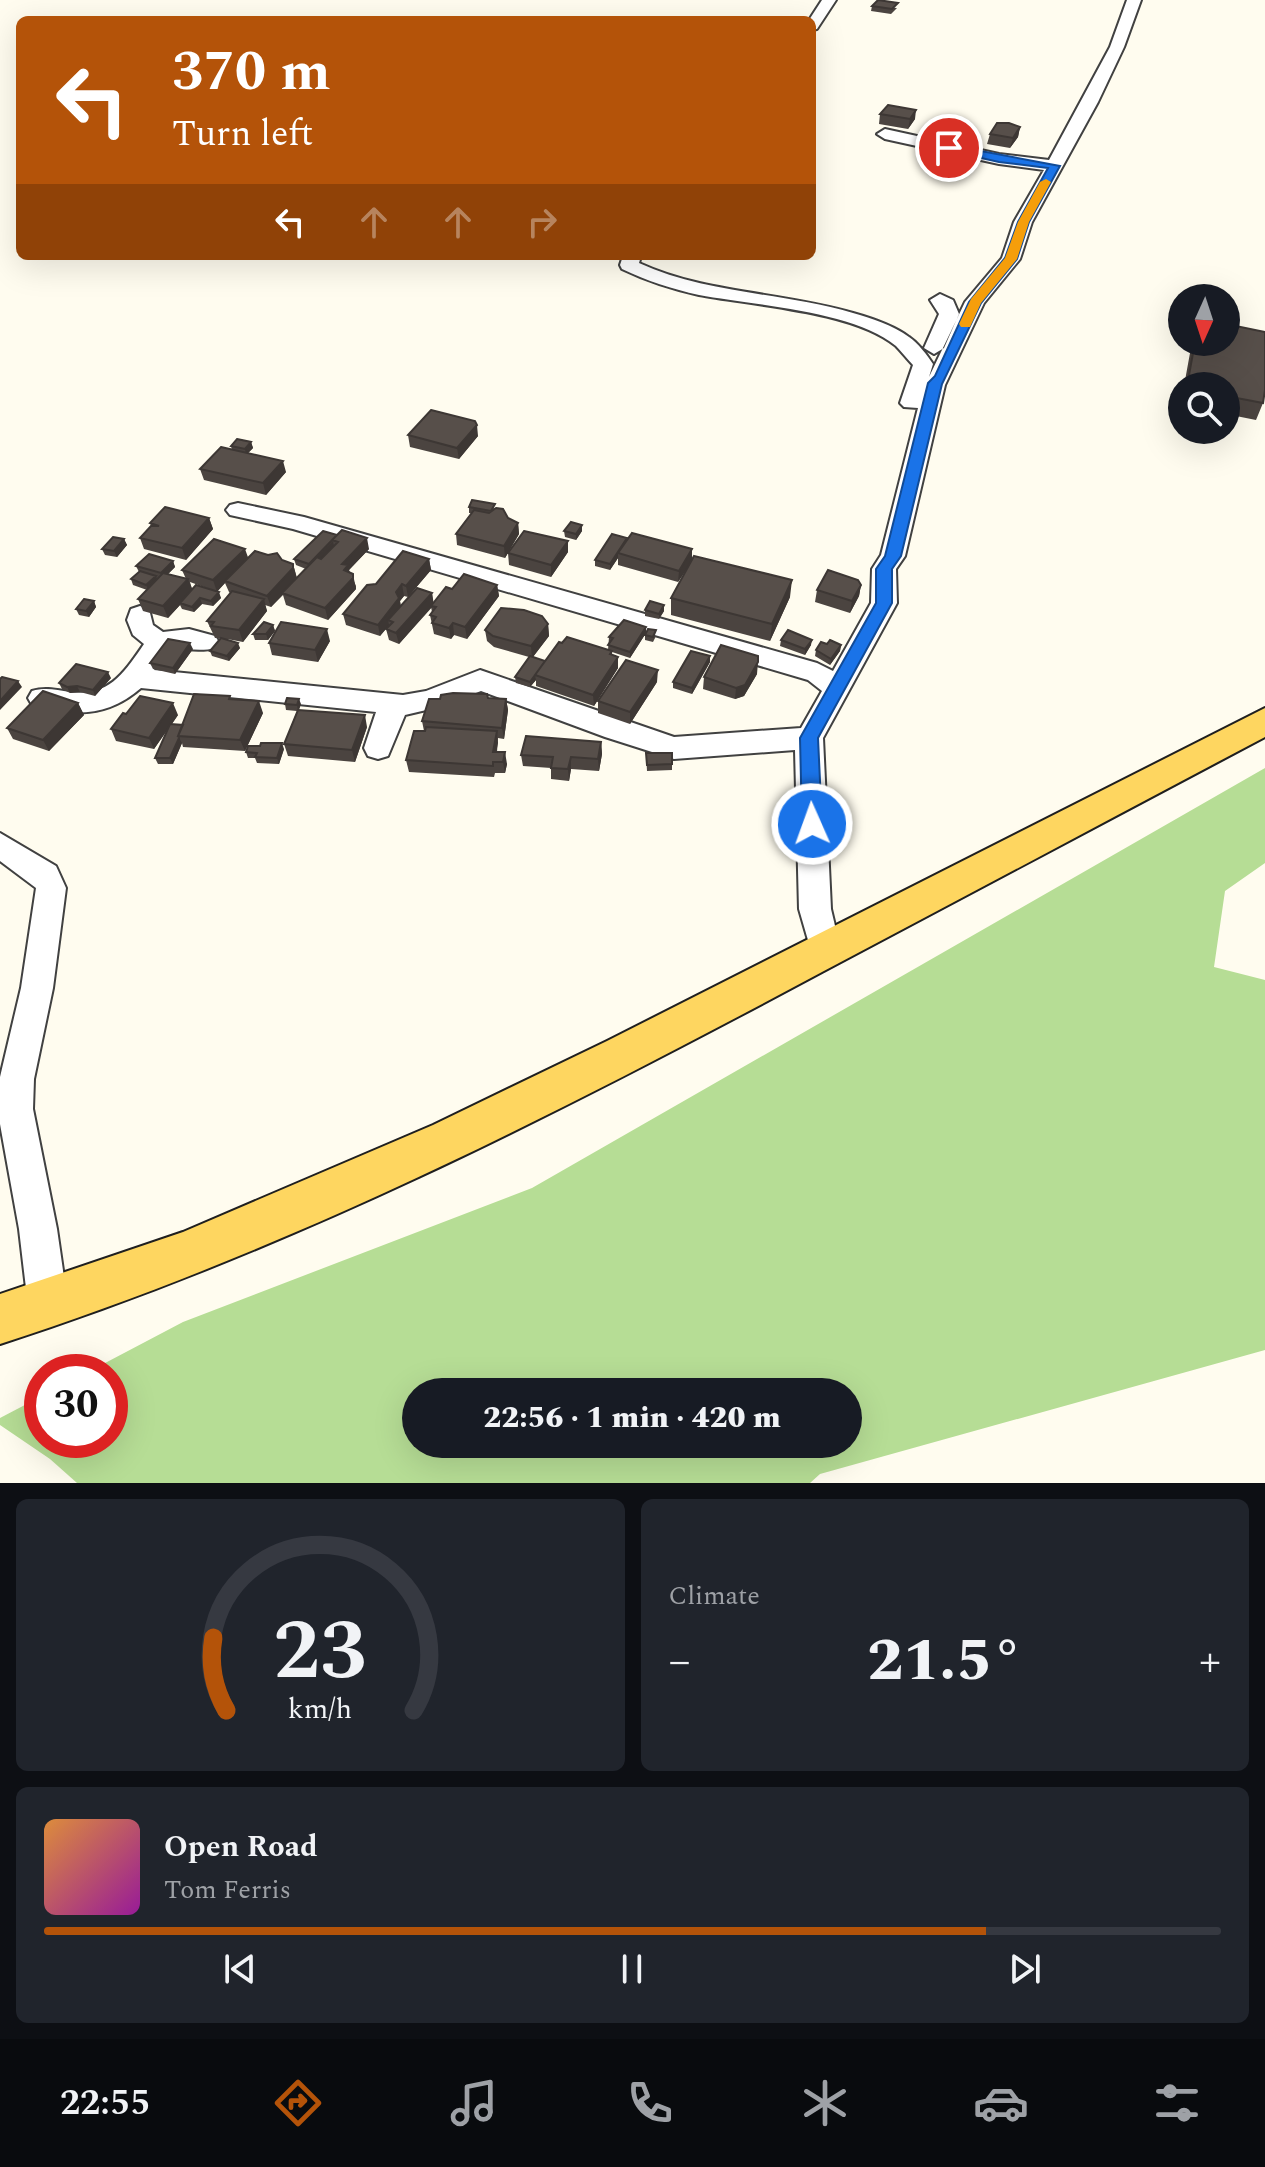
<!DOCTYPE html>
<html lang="en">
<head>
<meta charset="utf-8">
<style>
	body { margin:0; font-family:Spectral,serif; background:#20242c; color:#f1f3f6; height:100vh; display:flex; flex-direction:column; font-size:30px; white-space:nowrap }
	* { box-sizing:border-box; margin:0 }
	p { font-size:26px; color:#9ea1a6 }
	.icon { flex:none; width:44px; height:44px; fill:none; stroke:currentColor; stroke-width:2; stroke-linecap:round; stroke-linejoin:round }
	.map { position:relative; height:1483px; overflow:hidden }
	.details { display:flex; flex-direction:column; gap:16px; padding:16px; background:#0d0f14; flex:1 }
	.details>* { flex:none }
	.top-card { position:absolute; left:16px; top:16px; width:800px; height:244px; border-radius:12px; box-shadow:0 8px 32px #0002; background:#b45309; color:#fff; overflow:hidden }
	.needle { width:52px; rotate:183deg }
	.controls { position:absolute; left:1168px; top:284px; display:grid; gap:16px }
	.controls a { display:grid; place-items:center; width:72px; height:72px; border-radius:50%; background:#171b24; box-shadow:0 8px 32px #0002; font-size:40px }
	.speed { position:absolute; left:24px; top:1354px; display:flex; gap:16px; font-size:40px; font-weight:700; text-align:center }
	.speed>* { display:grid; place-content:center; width:104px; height:104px; border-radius:50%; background:#171b24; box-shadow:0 8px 32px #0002; line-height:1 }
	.speed .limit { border:12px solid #d22; background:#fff; color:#111 }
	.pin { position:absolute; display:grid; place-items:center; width:68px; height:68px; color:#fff; margin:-34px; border:4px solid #fff; border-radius:50%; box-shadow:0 2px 8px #0007 }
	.me { position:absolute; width:88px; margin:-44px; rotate:358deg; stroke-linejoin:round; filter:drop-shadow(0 0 6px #0008) }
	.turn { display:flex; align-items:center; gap:28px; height:168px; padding:0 24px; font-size:36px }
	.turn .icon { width:104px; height:104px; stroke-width:2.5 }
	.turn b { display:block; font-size:56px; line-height:68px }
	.lanes { display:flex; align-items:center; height:76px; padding:0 24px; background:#0003; justify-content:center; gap:40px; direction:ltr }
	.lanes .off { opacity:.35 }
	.big { font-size:60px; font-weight:800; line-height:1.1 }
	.details .card { flex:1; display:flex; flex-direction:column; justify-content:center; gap:12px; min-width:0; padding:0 28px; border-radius:12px; background:#20242c }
	.details .dial { align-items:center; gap:0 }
	.dial svg { height:208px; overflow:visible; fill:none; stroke:#363941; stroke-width:7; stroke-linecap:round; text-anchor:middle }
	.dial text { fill:#f1f3f6; stroke:none }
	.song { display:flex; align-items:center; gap:24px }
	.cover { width:96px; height:96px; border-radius:12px; background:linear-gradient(135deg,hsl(30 70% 55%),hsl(300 70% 35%)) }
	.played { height:8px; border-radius:4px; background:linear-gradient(90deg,#b45309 80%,#363941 80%) }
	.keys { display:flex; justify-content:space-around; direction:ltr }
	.heat { display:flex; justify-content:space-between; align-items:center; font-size:44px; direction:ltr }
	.details .tiles { flex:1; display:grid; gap:16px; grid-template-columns:1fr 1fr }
	.card:last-child { grid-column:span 2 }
	.trip { position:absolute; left:402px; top:1378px; width:460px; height:80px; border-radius:40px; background:#171b24; box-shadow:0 8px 32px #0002; font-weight:800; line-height:80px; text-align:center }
	.tab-bar { display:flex; height:128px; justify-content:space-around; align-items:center; background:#090b0e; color:#9ea1a6 }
	.tab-bar .icon { width:56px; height:56px }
	.tab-bar .active { color:#b45309 }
	.tab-bar b { font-size:36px; color:#f1f3f6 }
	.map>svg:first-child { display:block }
</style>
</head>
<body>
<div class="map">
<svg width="1265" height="1483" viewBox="0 0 1265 1483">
	<rect width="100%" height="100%" fill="#fffcef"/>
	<!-- forest -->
	<path fill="#b6dd95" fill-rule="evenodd" d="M1265 768V863L1225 891 1214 967 1265 980V1350L820 1474 810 1483H77L50 1459 0 1425V1418L42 1396V1440H110V1372H88L183 1322 532 1188ZM416 1392H848V1444H416Z"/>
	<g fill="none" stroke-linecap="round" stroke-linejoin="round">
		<!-- minor casing -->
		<g stroke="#414141" stroke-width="4">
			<path id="minor" d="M822 0H836L817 29 812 30V20H809Z
				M1127 0H1141L1124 47 1098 102 1032 222 1020 259 984 303 945 385 905 556 896 569 897 603 823 738 831 909 841 951 836 961 825 965 814 961 799 909 795 750 674 759 605 737 481 691 439 707 405 715 388 756 378 759 368 756 364 748 376 712 141 688C108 717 73 717 32 705L28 698 32 691C45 687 57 690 70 692 109 697 124 673 144 644L133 635 127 620 131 609 140 606 149 609 153 625 163 632 189 629 215 636 219 642 215 648C202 652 184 648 168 649L154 670 403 695 426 691 480 670 674 737 801 728 822 691 808 680 293 529 230 515 226 510 230 505 238 503 304 517 817 663 833 671 871 603 872 569 881 555 918 408 904 407 900 403 913 365C907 359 902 352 896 346 854 311 752 305 699 295 672 289 647 281 622 269L620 265 623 256H641L639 263C706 294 782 292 853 313 871 318 893 325 909 337 918 343 927 355 933 364L929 377 965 302 1002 258 1014 222 1044 170 999 164 885 139 877 134 885 129 999 154 1049 160 1110 47Z
				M940 294 953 300 959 314 944 348 934 354 924 348 939 314 930 300Z
				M0 833 56 866 66 888 53 988 34 1079 33 1109 57 1229 68 1305 62 1319 48 1325 34 1319 28 1305 19 1229 0 1124V1077L21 988 36 888 0 861Z"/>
		</g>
		<!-- major casing -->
		<g stroke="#1f1f1f" stroke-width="4">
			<path id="major" d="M1265 708V737C1117 815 970 894 822 972 553 1116 291 1250 0 1344V1294L183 1232 433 1125 607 1041Z"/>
		</g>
		<!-- minor -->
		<use href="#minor" fill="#fff" fill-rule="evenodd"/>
		<!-- major -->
		<use href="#major" fill="#fed660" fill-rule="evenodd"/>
	</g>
	<!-- wall -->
	<path fill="#4b4440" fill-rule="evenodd" d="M872 6 897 8 891 14 871 11Z
		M880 114 915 119 908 129 879 124Z
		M1020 127 1018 137 1010 148 987 144 990 134Z
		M1192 342H1226L1263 403 1256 420 1226 414V386H1184Z
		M408 435 478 436 459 459 410 447Z
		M251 442 253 448 248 453 286 472 266 495 204 480 200 469 232 450 231 446Z
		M469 507 495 509 508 518 518 523 519 534 505 558 457 545 456 534 471 513H469Z
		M209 518 213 529 186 560 144 549 140 538 151 526 150 523Z
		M582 525V531L576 540 565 537 564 531Z
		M323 531 369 549 349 570 356 586V589L328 620 286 605 283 595 271 607 265 605 267 611 243 642 227 639 240 648 229 661 212 656 210 651 220 638H215L207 621 230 593 229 592 225 583 217 591 221 598 213 606 202 604 194 612 182 609 180 605 168 618 143 611 138 599 147 590 133 585 131 579 139 572 136 566 173 561 175 567 168 574 186 579 182 570 248 558 282 560 293 564 297 578 306 569 296 565 294 559ZM190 582 212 590 192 589Z
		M612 534 692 560 790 597 770 641 671 615V598L690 564 678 582 618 565V558L610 570 595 566V560Z
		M124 539 127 545 117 557 105 555 102 549Z
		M568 541V552L551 577 509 565 508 553Z
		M429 559 431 570 408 597 404 596 400 601 401 606 432 593 433 603 452 589 497 585 499 596 467 639 454 635 451 639 434 634 430 615 432 612 431 607 399 644 389 640 386 629 380 636 346 625 343 614 376 584Z
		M861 585 859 596 850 613 815 602 817 590Z
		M94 601 96 607 89 617 79 615 76 609Z
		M664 605V611L659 619 645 616V610Z
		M548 624 549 636 533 657 545 661 608 650 609 637 646 627V633L630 658 612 652V655L618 657V668L594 706 536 686V680L530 687 516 683 515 677 529 657 494 647 487 641 485 630Z
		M273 625 275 631 268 640H255L253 634Z
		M645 635 656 636 653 642 645 640Z
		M781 640 811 645 805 655 780 646Z
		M330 641 318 662 272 655 269 643Z
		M827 644 841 645 840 651 830 665 815 656 816 650Z
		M193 649 175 674 153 669 150 663Z
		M710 656V662L692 694 673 688V682Z
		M757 674 744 696 735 699 703 689 704 677Z
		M111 678 95 696 80 692 70 693 62 689 59 683Z
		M657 682 630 724 598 713V701Z
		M488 698 506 699 508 710 504 739 498 738 497 752 507 764 505 773H495L494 777 409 772 406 760 424 731 422 721 440 699Z
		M231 699 263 713 245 751 183 747 182 743 173 764H158L155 758 167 730 154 749 116 741 111 729 126 714 178 715 172 724 183 725Z
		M78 703 84 715 49 751 13 739 7 728Z
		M285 704H301L299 710 367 727 355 762 288 756 284 744 297 711 286 710Z
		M601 742 602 754 599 771 571 769 569 781 551 779V768L523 766 521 755Z
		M284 749 279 764 257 763 255 758H248L246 752Z
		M646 753 672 764V770L647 771Z"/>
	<!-- shaded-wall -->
	<path fill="#3d3734" d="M916 110 915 119 908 129 910 119Z
		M1020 127 1018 137 1010 148 1013 138Z
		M477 425 478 436 459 459 457 448Z
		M251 442 253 448 246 455 245 449Z
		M283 461 286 472 266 495 263 483Z
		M209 518 213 529 186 560 182 548Z
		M518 523 519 534 505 558 504 546Z
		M582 525V531L576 540V534Z
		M367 538 369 549 349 570 350 577 345 574 342 564Z
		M627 538 618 553V558L610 570V564Z
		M124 539 127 545 117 557 114 551Z
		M333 541 334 546 310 570 309 564Z
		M568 541V552L551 577V565Z
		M245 549 249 560 225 581V583L217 592 213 580Z
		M692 549V561L678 582 679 571Z
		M429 559 431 570 408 597 406 586Z
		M173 561 175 567 163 579 161 573Z
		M293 564 297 579 271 607 267 596Z
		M353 574 356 589 328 620 325 608Z
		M156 576 158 582 149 591 146 585Z
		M188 579 193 591 180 603V605L168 618 163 606Z
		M792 580 790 597 770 641 772 624Z
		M402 584 404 596 400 601 401 610 388 620 389 625 380 636 378 625 396 592Z
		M497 585 499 596 467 639 465 627Z
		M861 585 859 596 850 613 852 601Z
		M219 592 221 598 213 606 211 601Z
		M432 593 434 605 399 644 396 633Z
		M200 598 202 604 194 612 192 607Z
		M264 599 267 611 243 642 239 630Z
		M94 601 96 607 89 617 86 611Z
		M664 605V611L659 619V614Z
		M453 623 454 635 451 639 449 628Z
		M548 624 549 636 532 658 531 646Z
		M273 625 275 631 268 640 266 634Z
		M646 627V633L630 658V652Z
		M327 629 330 641 318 662 315 650Z
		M812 640 811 645 805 655V649Z
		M190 643 193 649 175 674 173 668Z
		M238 643 240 648 229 661 227 656Z
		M841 645 840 651 830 665 831 659Z
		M710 656V662L692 694V688Z
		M618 657V668L594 706 593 695Z
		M545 661 535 675 536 680 530 687V682Z
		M758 662 757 674 744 696 735 699 736 688Z
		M658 670 657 682 630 724V712Z
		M108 672 111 678 95 696 93 690Z
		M18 681 22 687 0 710V701Z
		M77 686 80 692 70 693 67 687Z
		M299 699 301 704 298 711 297 705Z
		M506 699 508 710 504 739 502 728Z
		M259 701 263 713 245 751 240 740Z
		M78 703 84 715 49 751 43 740Z
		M173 703 178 715 154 749 149 738Z
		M365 715 367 727 355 762 352 750Z
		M497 731 498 743 494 763 493 752Z
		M179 738 182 743 173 764 170 758Z
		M601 742 602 754 599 771 598 759Z
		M282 743 284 749 279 764 277 758Z
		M505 752 507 764 505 773 503 762Z
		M571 757V769L569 781 568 769Z"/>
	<!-- building -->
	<path fill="#574f4a" stroke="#3d3734" stroke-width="2" d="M878 0 898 3 892 9 872 6Z
		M888 105 916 110 910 119 880 114Z
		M997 123H1009L1020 127 1013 138 990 134Z
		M1226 324 1265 332V390L1263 403 1226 396V386H1187L1195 342H1226Z
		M431 410 475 421 477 425 457 448 408 435Z
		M237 439 251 442 245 449 231 446Z
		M221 447 283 461 263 483 200 469Z
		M472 500 495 504 491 511 469 507Z
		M165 507 209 518 182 548 140 538 151 526H159L150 523Z
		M496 508 503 509 508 518 518 523 504 546 456 534 474 510 489 513Z
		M571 522 582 525 576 534 564 531Z
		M342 530 367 538 342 564 348 565 344 570 353 574V578L325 608 282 593 317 557 321 559 338 542 332 540Z
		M323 531 337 535 309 564 294 559Z
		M524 531 568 541 551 565 508 553Z
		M632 533 692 549 679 571 618 553Z
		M612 534 627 538 610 564 595 560Z
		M113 537 124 539 114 551 102 549Z
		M214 539 245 549 213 580 182 570Z
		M255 551 268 555 277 553 282 560 293 564V568L267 596 225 581Z
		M403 551 429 559 406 586 402 584 396 592 399 598 378 625 343 614 367 585 376 584Z
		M149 554 173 561 161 573 136 566Z
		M694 556 792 580 772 624 671 598Z
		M828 570 858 580 861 585 852 601 817 590Z
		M140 571 156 576 146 585 131 579Z
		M163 573 188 579 163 606 138 599Z
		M464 574 497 585 465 627 453 623 449 628 432 623 436 617 430 615 436 607 431 606 446 587 452 589Z
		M196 585 219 592 211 601 200 598 192 607 180 603Z
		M417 588 432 593 396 633 386 629 393 622 388 620Z
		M232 591 264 599 239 630 211 626 214 622 207 621Z
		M84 599 94 601 86 611 76 609Z
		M650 601 664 605 659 614 645 610Z
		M501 608 524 610 542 616 548 624 531 646 493 636 485 630Z
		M624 620 646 627 630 652 608 645 613 638 609 637Z
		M264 622 273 625 266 634H253Z
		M281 622 327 629 315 650 269 643Z
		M648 629 656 630 653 637 645 635Z
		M788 630 812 640 805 649 781 640Z
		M567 637 612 651 610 654 618 657 593 695 535 675 559 642 562 643Z
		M221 638 238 643 227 656 210 651Z
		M168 639 190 643 173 668 150 663Z
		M830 640 841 645 831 659 816 650 821 642 827 644Z
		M721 645 758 656V662L745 685 736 688 704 677Z
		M691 651 710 656 692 688 673 682Z
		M530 656 545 661 530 682 515 677Z
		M626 660 658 670 630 712 598 701Z
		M76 664 108 672 93 690 77 686 67 687 59 683Z
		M2 677 18 681 0 701V679Z
		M43 691 78 703 43 740 7 728Z
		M453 693 487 694 488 698 506 699 502 728 422 721 429 699H440L441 695Z
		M194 694 230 696 229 699 259 701 240 740 178 736Z
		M140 696 173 703 149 738 111 729 123 713 126 714Z
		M287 698 299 699 297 705 285 704Z
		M298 710 365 715 352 750 284 744Z
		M170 724 183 725 178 736 179 738 170 758H155Z
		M426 727 497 731 493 752H505L503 762H493V766L406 760 414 731H425Z
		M526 736 601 742 598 759 571 757 568 769 551 768 553 757 521 755Z
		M261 743H282L277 758 255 757 257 753 246 752 248 746H260Z
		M646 753H672V764L647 765Z"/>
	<!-- route -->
	<path fill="#1a73e8" stroke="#114b97" stroke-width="2" d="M949 145 1060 166 1029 222 1017 259 981 303 942 384 901 556 892 569V603L818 738 822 824 819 829H805L802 824 800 738 876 603V569L885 556 928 383 935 376 969 302 1005 258 1018 222 1048 168 999 162 945 150 944 148Z"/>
	<!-- slow -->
	<path fill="#f59e0b" d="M1046 179 1051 182 1029 222 1017 259 981 303 970 327H961L959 324 971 299 1005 258 1018 222 1040 182Z"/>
</svg>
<div class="controls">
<a><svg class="needle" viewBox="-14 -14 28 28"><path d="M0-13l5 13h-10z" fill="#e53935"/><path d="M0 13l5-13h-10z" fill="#9ea1a6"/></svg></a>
<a><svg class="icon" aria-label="search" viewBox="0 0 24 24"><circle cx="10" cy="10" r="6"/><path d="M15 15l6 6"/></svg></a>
</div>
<div class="speed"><div class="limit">30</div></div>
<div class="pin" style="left:949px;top:148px;background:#d93025"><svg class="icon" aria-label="arrive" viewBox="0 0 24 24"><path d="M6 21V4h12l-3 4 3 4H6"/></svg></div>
<svg class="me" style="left:812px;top:824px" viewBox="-20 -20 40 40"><circle r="17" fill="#1a73e8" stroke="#fff" stroke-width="3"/><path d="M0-11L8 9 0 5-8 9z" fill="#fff"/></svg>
<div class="trip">22:56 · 1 min · 420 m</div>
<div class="top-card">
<div class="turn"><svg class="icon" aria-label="left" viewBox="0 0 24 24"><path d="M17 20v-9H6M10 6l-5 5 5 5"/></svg><div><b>370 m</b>Turn left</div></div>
<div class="lanes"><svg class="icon" aria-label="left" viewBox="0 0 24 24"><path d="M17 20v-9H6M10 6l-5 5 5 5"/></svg><svg class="icon off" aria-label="ahead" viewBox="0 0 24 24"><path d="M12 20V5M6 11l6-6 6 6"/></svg><svg class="icon off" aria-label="ahead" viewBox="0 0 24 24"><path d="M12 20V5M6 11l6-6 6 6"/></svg><svg class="icon off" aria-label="right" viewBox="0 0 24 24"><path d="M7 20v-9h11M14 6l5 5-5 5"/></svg></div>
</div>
</div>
<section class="details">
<div class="tiles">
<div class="card dial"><svg viewBox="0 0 100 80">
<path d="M14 69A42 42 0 1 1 86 69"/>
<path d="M14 69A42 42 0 0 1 9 41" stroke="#b45309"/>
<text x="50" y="56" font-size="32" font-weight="700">23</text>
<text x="50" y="72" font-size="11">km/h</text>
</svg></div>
<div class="card"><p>Climate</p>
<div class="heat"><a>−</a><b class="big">21.5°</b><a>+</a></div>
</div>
<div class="card">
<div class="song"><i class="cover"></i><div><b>Open Road</b><p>Tom Ferris</p></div></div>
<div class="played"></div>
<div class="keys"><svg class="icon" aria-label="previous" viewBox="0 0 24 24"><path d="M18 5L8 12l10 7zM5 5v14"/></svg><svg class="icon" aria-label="pause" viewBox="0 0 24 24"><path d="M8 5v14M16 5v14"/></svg><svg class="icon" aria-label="next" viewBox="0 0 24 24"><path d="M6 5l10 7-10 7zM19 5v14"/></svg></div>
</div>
</div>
</section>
<nav class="tab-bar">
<b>22:55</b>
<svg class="icon active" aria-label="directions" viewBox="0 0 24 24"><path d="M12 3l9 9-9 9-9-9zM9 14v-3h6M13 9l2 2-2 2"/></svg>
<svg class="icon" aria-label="music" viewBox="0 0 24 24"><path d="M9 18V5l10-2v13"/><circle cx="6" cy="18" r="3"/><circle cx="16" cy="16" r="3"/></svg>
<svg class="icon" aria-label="phone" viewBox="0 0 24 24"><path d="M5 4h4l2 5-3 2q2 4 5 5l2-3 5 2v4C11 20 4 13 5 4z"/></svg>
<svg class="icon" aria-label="climate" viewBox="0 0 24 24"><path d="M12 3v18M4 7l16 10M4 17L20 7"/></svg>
<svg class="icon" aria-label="car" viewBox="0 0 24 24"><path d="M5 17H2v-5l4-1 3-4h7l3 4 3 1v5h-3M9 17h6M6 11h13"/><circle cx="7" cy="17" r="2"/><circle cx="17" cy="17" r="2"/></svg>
<svg class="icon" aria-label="filters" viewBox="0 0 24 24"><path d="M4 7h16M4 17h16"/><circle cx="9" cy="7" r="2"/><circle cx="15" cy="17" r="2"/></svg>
</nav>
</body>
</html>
